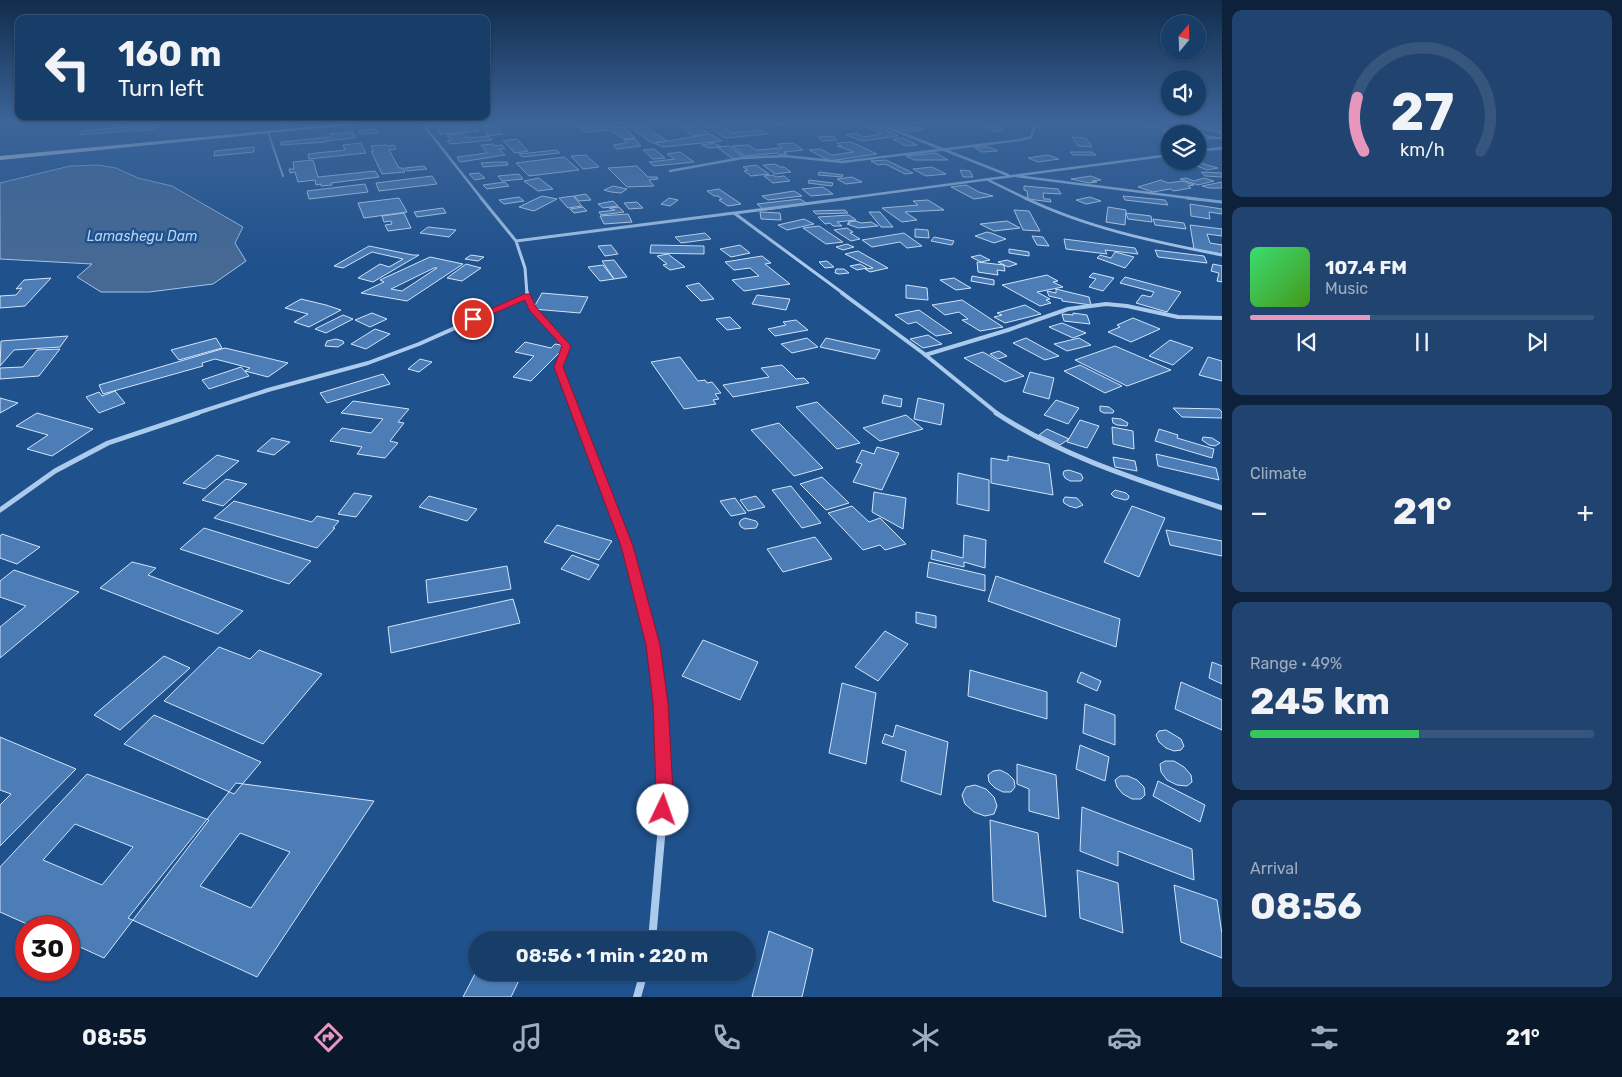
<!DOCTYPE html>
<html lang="en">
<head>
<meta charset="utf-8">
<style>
	body { margin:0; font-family:Rubik,sans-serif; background:#20446f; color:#f1f3f6; height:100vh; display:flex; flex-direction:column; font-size:19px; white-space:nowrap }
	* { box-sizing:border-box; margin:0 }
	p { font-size:16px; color:#9eaec0 }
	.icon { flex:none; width:28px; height:28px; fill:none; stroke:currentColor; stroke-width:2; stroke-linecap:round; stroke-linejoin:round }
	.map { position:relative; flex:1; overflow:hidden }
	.details { display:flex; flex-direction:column; gap:10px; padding:10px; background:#0d223a; width:400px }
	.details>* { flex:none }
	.hud { position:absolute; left:15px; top:15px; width:475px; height:105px; border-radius:10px; box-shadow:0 1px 4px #0004,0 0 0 1px #36567d; background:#173d69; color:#f1f3f6; overflow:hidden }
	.needle { width:32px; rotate:19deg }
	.controls { position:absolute; left:1161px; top:15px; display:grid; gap:10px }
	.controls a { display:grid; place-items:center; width:45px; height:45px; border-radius:50%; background:#173d69; box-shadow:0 1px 4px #0004,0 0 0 1px #36567d; font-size:25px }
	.speed { position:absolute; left:15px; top:916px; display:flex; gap:10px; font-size:25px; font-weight:700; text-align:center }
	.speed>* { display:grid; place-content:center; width:65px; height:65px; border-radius:50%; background:#173d69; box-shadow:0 1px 4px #0004,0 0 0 1px #36567d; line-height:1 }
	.speed .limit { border:8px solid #d22; background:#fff; color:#111 }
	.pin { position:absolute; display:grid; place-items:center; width:42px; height:42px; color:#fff; margin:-21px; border:2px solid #fff; border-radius:50%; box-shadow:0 1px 5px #0007 }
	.me { position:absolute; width:55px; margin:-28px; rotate:3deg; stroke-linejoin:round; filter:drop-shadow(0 0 4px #0008) }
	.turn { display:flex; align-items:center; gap:18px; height:105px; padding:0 20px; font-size:22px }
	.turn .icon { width:65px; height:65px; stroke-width:2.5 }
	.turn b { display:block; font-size:35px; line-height:42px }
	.big { font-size:38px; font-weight:700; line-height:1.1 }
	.details .tile { flex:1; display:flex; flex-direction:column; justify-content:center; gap:8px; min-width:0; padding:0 18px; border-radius:10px; background:#20446f }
	.details .dial { align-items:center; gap:0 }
	.dial svg { height:130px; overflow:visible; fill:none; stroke:#36567d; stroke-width:7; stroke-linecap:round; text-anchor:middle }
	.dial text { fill:#f1f3f6; stroke:none }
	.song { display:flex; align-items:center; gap:15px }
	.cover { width:60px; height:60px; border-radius:8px; background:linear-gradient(135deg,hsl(140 70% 55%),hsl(100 70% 35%)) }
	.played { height:5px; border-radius:2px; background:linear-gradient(90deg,#e797bd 35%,#36567d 35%) }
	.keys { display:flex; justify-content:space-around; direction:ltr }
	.heat { display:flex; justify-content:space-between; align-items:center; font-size:28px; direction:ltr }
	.charge { height:8px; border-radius:4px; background:linear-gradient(90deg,#34c759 49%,#36567d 0) }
	.trip { position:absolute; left:468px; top:931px; width:288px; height:50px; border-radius:25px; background:#173d69; box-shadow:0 1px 4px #0004,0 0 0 1px #36567d; font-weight:700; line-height:50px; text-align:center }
	.tabs { display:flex; height:80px; justify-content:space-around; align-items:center; background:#09182a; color:#9eaec0 }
	.tabs .icon { width:35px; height:35px }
	.tabs .on { color:#e797bd }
	.tabs b { font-size:22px; color:#f1f3f6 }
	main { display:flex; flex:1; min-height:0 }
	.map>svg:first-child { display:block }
</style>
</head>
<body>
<main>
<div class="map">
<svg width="1222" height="997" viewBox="0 0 1222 997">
	<rect width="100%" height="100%" fill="#1f518c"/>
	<!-- water -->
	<path fill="#466994" stroke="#a0c5ee" d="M98 165 116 168 138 178 172 186 243 227 235 243 246 261 213 284 149 292H101L77 277 92 264 0 259V183L70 166Z"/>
	<!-- building -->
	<path fill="#4c7db6" stroke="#d2e4f9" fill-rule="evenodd" d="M484 123H492L503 134 487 136 485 134 488 133 483 127 486 126Z
		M588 123H617L577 127 575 124Z
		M624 123H640L667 141 652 143Z
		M675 123H692L710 134 694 136Z
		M703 123H738L718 125 732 133 761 130 768 134 725 138Z
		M765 123H800L770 126Z
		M896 123 911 128 918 127 925 129 908 132 885 124Z
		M1140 123H1155L1163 126 1148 127Z
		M1200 123H1222L1220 125 1222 127 1217 128 1203 124 1208 123Z
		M1199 124 1222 132V134L1201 128 1186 130 1175 126Z
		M158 125 156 129 137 131 138 127Z
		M136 126 134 130 80 135 82 131Z
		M453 126 460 127V129L474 127V129H478L479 131 440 134 437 127Z
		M609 126 613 128 623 127 635 138 624 139 610 130 587 132 582 129Z
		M876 126 898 136 862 141 846 135 856 133 864 137 882 134 866 127Z
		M993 126 1004 130 994 132 983 127Z
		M1162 128 1175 129 1179 134H1167Z
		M376 129 378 133 360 134 359 131Z
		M1190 130 1208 136 1222 138 1205 139 1198 137V134H1188L1180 131Z
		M353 132 355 138 325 141 326 142 281 145V142L331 137 330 134Z
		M462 133 467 138 489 136 492 140 450 144 447 141 451 140 447 135Z
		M710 134 722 141 662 147 655 143Z
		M833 136 837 140 822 141 818 137Z
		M1072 137 1086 138 1092 147 1078 146Z
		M903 138 917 145 906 146 893 139Z
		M517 139 528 151 515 153 503 141Z
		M635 139 641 146 617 149 613 145 627 143 624 140Z
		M851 142 877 154 830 161 809 150 820 149 832 155 854 152 837 146H842L837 143Z
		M361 143 366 153 309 159 308 154 345 150 343 145Z
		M714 143 721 147 708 148 702 145Z
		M793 143 803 150 784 152 787 154 780 155 777 153 745 156 732 146 748 145 756 150 782 148 777 144Z
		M494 144 495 146 502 145 505 149H499L505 155 460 162 457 157 487 153 481 145Z
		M386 145 387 146 394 145 396 149 389 150 399 168H403L405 172 382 174 371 151H374L371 146Z
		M729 146 745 158 733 159 717 147Z
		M254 147V152L214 156 215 151Z
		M974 147H989L998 151 982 152Z
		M654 149 665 158 653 159 643 150Z
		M557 150 560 153 522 157 519 154Z
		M680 152 694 162 654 166 649 162 675 159 667 154Z
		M1070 152H1092L1096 155H1073Z
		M936 153 948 160H914L906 156Z
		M586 155 599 167 583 169 571 156Z
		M1048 155 1059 159 1038 162 1028 158Z
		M564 157 579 170 529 176 516 163Z
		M313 160 318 177 375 171 379 177 331 183 332 185 321 186V184L316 185 315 180 298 182 295 172 290 173 289 169H294L293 162Z
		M886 160 913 173 905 174 885 164 878 165 871 161Z
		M1197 161 1207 165 1218 168 1207 170 1197 166 1189 167 1177 163Z
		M496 162H507L508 165 483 167 481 163Z
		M775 164 780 167H784L791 172 775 174 763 165Z
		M756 165 769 174 751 176 744 171 748 170 743 167Z
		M424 166 427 169 407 171 405 168Z
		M637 166 648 177H657L658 179 649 180 654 186 627 187 608 168Z
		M932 167 946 174 926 176 913 169Z
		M960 170 970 171 973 177H963Z
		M819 172 843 175 842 177 818 175Z
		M1201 172 1222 173V177L1205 176Z
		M479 173 485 178 475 180 469 174Z
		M519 174 523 179 502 181 498 176Z
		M773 175 776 177 784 176 790 181 773 183 764 176Z
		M432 176 437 184 379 191 376 183Z
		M1091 176 1101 180 1092 181 1097 182 1089 183 1071 179Z
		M852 177 862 182 846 184 837 179Z
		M539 178 553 189 538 191 524 181Z
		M1186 178 1194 181 1204 178 1214 181 1198 185 1180 179Z
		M809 180 833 183 832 186 808 183Z
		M1161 180 1168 183 1182 181 1194 185 1188 186 1191 188 1174 191 1170 189 1153 192 1138 187Z
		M505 182 509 186 487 189 483 185Z
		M1222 182V188H1209L1202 186Z
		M365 184 368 192 309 199 307 191Z
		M966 185 979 192 993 196 974 199 951 187Z
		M613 186 627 189 621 193 611 192 604 190Z
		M1024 186 1058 189 1061 194 1043 193 1044 199H1050L1051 202 1028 199 1027 191 1024 190Z
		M823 187 833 194 811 196 802 189Z
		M719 189 741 204 728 206 719 200 722 199 718 196H714L707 191Z
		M794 191 802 196 768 200 762 196Z
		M586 194 591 200 579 201 574 196Z
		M542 196 557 199 534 211 519 207Z
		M573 196 582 206 568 208 559 198Z
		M1123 196 1165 200 1168 205 1125 200Z
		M519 197 524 201 504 204 499 200Z
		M1090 197 1101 201 1086 204 1076 200Z
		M399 198 407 212 364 218 358 203Z
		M669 198 678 200 670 206 661 204Z
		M800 199 808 204 764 210 757 204Z
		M928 200 944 210 905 212 917 220 902 222 882 208 918 205 913 201Z
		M613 201 618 206 603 208 598 204Z
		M637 202 643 208 629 209 624 203Z
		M1190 204 1222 209V214L1209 212 1210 219 1191 216Z
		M583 207 587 211 574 213 570 209Z
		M619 207 624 212 601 215 599 212 615 210 609 208Z
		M1108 207 1126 210 1125 225 1106 222Z
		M443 208 446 213 417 217 414 212Z
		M845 210 848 213 816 214 813 211Z
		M1014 210 1029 211 1040 231 1023 230Z
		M760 212 780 213 781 220 761 219Z
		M869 212H880L893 227H881Z
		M404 213 411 228 388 231 385 225 392 224 391 221 384 222 382 216Z
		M1126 213 1151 216 1152 222 1128 219Z
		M628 214 632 222 604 224 600 216Z
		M849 215 856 220 837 222 842 226H833L830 223 825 224 818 217Z
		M804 219 814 224 787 230 778 225Z
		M1153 219 1184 223 1186 229 1155 225Z
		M856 221 861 223 871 222 878 226 858 228 847 224 850 223 848 222Z
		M1007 221 1020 228 994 231 980 224Z
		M1190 225 1222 229V236L1207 234 1210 243 1222 245V254L1194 249Z
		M819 226 843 242 826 244 803 228Z
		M428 227 456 230 449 237 420 233Z
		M847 228 853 232 850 233 860 239 851 241 834 230Z
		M915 229 928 230 929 238 915 237Z
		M987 232 991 233 1006 239 994 243 975 236Z
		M705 233 711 239 681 243 675 237Z
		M904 233 922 246 907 248 900 242 872 247 862 240Z
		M1032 236 1043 237 1049 246 1037 245Z
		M934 237 954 241 952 245 931 241Z
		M1064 239 1135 248 1138 254 1105 250 1107 254 1066 249Z
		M847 244 854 247 843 250 836 247Z
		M611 245 618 254 605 256 598 246Z
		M651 245 704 246V254L650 253Z
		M740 245 750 253 731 257 720 249Z
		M369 246 413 255H419L373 282 358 278 380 264 389 267 403 259 372 252 343 268 334 266Z
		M1009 249 1029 252V256L1009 253Z
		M1155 250 1204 256 1207 263 1158 257Z
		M858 251 888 268 870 272 865 269 873 268 845 254Z
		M1115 252 1134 257 1125 268 1097 258 1100 255 1111 258Z
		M668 254 685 267 670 270 663 265 667 264 657 256Z
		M471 255 484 257 478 261 465 259Z
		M980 255 990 260 981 262 971 257Z
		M762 256 771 263 765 264 790 284 744 291 732 280 759 276 750 268 734 270 725 262Z
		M430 257 463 264 407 301 361 293 384 282 380 280ZM434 268H437L402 291 391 289Z
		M614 260 627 277 614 279 602 261Z
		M1007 260 1017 264 1008 267 998 262Z
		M827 261 834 267 825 268 819 262Z
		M977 262 1004 265 1005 271 997 270 998 275 978 272Z
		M466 264 481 268 462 281 447 278Z
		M860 264 867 268 857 270 850 266Z
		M1213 264 1222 266V282L1217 281 1219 273 1211 271Z
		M603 265 614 279 600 281 588 267Z
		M836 269H844L849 273 839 274 835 273Z
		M1093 273 1114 278 1103 291 1089 287 1096 279 1089 277Z
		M1047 275 1058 281 1053 282 1063 287 1037 292 1050 299 1046 300 1051 303 1040 306 1002 285Z
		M972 276 994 280V285L971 281Z
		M1125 277 1181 292 1167 312 1136 303 1142 295 1151 297 1154 292 1120 283Z
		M51 278 25 306 0 308V296L16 295 22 288 16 289 24 280Z
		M954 278 971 288 956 290 940 280Z
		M699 283 714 299 701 301 686 286Z
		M906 285 927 288 928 300 906 298Z
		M1056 289 1089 297 1091 305 1062 301V299L1049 296 1047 291 1056 293Z
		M542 293 588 297 580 313 533 309Z
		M757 295 790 299 786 310 752 304Z
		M301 299 326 305 341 310 309 327 294 322 308 314 285 308Z
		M962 300 1003 327 980 331 962 320 968 319 959 312 945 315 932 305Z
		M1025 305 1041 314 1005 323 994 317 1002 315 997 313Z
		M919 310 952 333 936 336 916 322 908 324 895 315Z
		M372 313 387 319 370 327 355 320Z
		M1073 313 1087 315 1090 324 1064 321 1062 314 1073 315Z
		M343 315 353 319 326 333 315 329Z
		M730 317 741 328 727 330 716 319Z
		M1133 318 1160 329 1131 342 1108 332 1120 327 1117 325Z
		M796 320 808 330 775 336 768 329 786 325 783 322Z
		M1062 323 1086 333 1073 338 1049 327Z
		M375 329 390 334 366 349 351 344Z
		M928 335 942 344 923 348 910 339Z
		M68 336 60 347 14 350 0 366 1 341Z
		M216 338 222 348 179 360 171 350Z
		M807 338 818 347 792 353 781 344Z
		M826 338 880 350 875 359 820 347Z
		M1026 338 1059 356 1045 360 1013 343Z
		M1079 338 1091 345 1067 351 1054 344Z
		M336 339 343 341 344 343 338 347 325 346 327 341Z
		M1170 340 1193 348 1173 365 1149 356Z
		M525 342 551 348 555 344 566 346 531 381 513 377 534 356 515 352Z
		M1115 346 1171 370 1127 386 1075 360Z
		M225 348 288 363 268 377 245 371 250 368 215 359 202 363 203 366 103 394 99 385Z
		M60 349 39 376 0 379V368L23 367 37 350Z
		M999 351 1007 356 998 359 990 354Z
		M983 352 1024 376 1005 382 964 358Z
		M680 357 698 381 705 380 707 383 712 382 721 393 715 394 719 399 713 400 716 404 684 409 651 362Z
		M1208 357 1222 361V381L1199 375Z
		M420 359 432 362 419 372 408 369Z
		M782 365 796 379 804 378 809 383 733 397 723 385 769 377 761 368Z
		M1080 365 1122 386 1105 393 1064 371Z
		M241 367 249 376 209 389 202 380Z
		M1030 372 1054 378 1049 399 1023 392Z
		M383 374 390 384 327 403 320 393Z
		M115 391 125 403 99 413 86 397 99 392 102 396Z
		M884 395 902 399 901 407 882 403Z
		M0 398 18 403 0 413Z
		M918 398 944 404 941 425 914 419Z
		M1056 400 1079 408 1068 424 1044 415Z
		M353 401 409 409 398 422 404 423 390 441 398 443 385 458 357 454 362 447 330 441 342 428 371 433 383 419 341 413Z
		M817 402 860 443 837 449 796 407Z
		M1100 406 1109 407 1114 411 1113 413H1104L1100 411Z
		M1173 408 1219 409 1222 412V418L1182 417Z
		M37 413 93 429 52 456 27 449 48 435 16 426Z
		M906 415 923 429 880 441 863 428Z
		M1112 418 1121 419 1128 423 1127 426 1117 425 1113 423Z
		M1080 420 1099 426 1087 448 1067 442Z
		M779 423 823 468 794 476 751 430Z
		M1112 427 1133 431 1134 449 1113 444Z
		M1047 429 1069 439 1060 445 1039 435Z
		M1159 429 1178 435 1177 438 1214 449 1212 458 1155 441Z
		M1203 437 1212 438 1220 443 1215 446 1209 445 1202 440Z
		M272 438 290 442 274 455 257 451Z
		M877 447 899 453 882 490 853 482 862 464 856 462 862 450 874 454Z
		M1156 454 1216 468 1219 480 1158 466Z
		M217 455 239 461 205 489 183 483Z
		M1008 456 1049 464 1053 495 991 483V458L1008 461Z
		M1113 457 1135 461 1137 471 1115 467Z
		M1069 470 1081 474 1083 478 1081 481H1070L1065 478 1063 474 1064 471Z
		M958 473 989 480V511L957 504Z
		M822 477 849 503 826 510 800 484Z
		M226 479 247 484 223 506 202 500Z
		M791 486 821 523 802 528 772 490Z
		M1115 490 1126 493 1129 496 1128 499 1125 500 1114 497 1111 494Z
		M874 492 906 498 903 529 872 512Z
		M354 493 372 496 356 517 338 514Z
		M429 496 477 509 467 521 419 507Z
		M756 496 765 507 748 511 740 500Z
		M1065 497 1077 498 1083 505 1076 508 1069 506 1064 503 1063 500Z
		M735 498 746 513 731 516 720 501Z
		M234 501 312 522 317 516 339 521 333 528H335L317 548 214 518Z
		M852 506 869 522 880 518 906 544 885 550 880 545 863 550 828 513Z
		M1132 506 1165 518 1139 577 1104 562Z
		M745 518 756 521 758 524 756 528 745 529 741 527 739 523 741 520Z
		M557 525 612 541 599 560 544 542Z
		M204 528 311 561 289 584 180 549Z
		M1166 530 1222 541V556L1170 545Z
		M2 534 40 547 17 564 0 558V536Z
		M964 535 986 540 985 568 964 562V567L931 559 932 550 963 558Z
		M815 537 832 559 783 572 767 549Z
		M572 555 599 565 589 580 561 569Z
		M132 562 156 568 148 575 243 611 218 634 100 588Z
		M929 562 985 575V591L927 577Z
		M507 566 511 589 428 603 426 580Z
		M14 570 79 592 0 658V627L26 606 0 597V581Z
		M996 576 1120 619 1116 647 988 601Z
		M513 599 520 623 391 653 388 627Z
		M916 612 936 616V628L916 623Z
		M885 631 908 644 878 681 855 667Z
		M703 640 758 662 740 700 682 676Z
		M219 647 250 659 259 650 322 674 263 744 164 701Z
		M164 656 190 668 120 730 94 715Z
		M1212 662 1222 666V684L1209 678Z
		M970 670 1047 692V719L968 696Z
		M1081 672 1101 681 1097 691 1077 682Z
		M1181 682 1222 700V730L1175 709Z
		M842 683 876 693 866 764 829 753Z
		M1085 704 1115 715V745L1083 733Z
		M154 715 261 762 234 794 124 744Z
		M896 725 948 742 941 795 901 781 906 751 882 743 885 734 893 737Z
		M1166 730 1181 739 1184 746 1181 750 1174 751 1166 748 1159 742 1156 735 1159 731Z
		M0 737 76 769 0 846V805L11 794 0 790Z
		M1080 745 1109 757 1105 781 1076 769Z
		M1165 761H1174L1184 767 1191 775 1192 782 1187 786 1177 785 1167 780 1161 772 1160 764Z
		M1017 764 1056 775 1059 819 1029 811V789L1017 784Z
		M1000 770 1008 774 1014 780 1015 787 1011 792H1003L995 788 989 782 988 775 993 771Z
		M87 774 209 820 104 958 69 942V928H36L0 912V867ZM75 824 133 847 102 885 43 860Z
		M1120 776H1128L1137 780 1144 787 1145 795 1141 799H1132L1123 794 1117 787 1115 780Z
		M1158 781 1205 805 1200 822 1153 796Z
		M236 783 374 801 257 977 128 918ZM240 833 290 852 251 908 200 886Z
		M975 785 986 789 994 797 997 806 994 814 985 816 974 812 965 804 962 795 966 787Z
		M1082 807 1192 849 1194 880 1118 851V866L1080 851Z
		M990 820 1038 833 1046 917 993 901Z
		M1077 870 1118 883 1123 933 1080 918Z
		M1174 885 1217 900 1222 934V958L1181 942Z
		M769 931 813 949 802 997H752Z
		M476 972H523L511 997H463Z"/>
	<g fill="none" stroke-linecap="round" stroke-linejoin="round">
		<!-- service -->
		<path stroke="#accaec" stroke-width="2" d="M287 123V130
			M268 132 283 176"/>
		<!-- minor-far5 -->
		<path stroke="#accaec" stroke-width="2.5" d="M422 123 482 199
			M876 123 1008 175
			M1198 151 1222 148
			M670 171 742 158 785 156 842 162 1020 140 1031 137 1036 123
			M1016 176 1197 199
			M986 179 1027 199
			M841 199 1170 155"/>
		<!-- minor-far4 -->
		<path stroke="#accaec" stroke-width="3" d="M481 198 516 241 525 268 527 294
			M1025 198C1087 228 1155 242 1222 255
			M1187 198 1222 202
			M735 213 850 198
			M516 241 734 213 844 294"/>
		<!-- minor-far3 -->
		<path stroke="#accaec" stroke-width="4" d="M842 293 923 353 998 414
			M527 296 532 308 566 346 559 367 577 414
			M925 355 1008 330 1068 309 1106 304 1127 306 1178 317 1222 318
			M194 414 268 390 368 363 419 344 527 296V293"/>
		<!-- minor-far2 -->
		<path stroke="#accaec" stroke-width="5" d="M577 413 627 546 632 566
			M996 413C1064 458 1145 482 1222 508
			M0 510 55 471 108 443 198 413"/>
		<!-- minor-far1 -->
		<path stroke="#accaec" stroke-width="6" d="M632 565 653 645 660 703 663 757"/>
		<!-- minor -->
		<path stroke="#accaec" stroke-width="8" d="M652 940 665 792 663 756
			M637 997 644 972"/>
		<!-- trunk -->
		<path fill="#f8fbff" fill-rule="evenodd" d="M352 123H370L0 160V156Z"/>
	</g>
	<!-- sky -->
	<linearGradient id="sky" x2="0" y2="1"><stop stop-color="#112d4d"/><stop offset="0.47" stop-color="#3c6599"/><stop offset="1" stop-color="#3c6599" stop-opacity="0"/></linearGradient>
	<rect width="1222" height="262" fill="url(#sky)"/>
	<!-- route -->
	<path fill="#e11d48" stroke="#92132f" d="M524 294H530L536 307 571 346 563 367 633 546 660 645 668 703 673 792 671 810 669 816 663 818 657 816 655 810 656 792 653 703 646 645 621 546 554 367 562 346 529 310 525 300 476 321 469 319Z"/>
	<g text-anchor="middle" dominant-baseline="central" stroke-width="5" stroke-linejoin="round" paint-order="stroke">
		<!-- far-water labels -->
		<g font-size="14" font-style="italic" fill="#b8d4f3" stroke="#1f518c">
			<text x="142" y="236">Lamashegu Dam</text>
		</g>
	</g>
</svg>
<div class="controls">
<a><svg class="needle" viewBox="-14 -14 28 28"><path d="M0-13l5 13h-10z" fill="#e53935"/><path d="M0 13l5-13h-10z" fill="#9eaec0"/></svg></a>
<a><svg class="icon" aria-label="sound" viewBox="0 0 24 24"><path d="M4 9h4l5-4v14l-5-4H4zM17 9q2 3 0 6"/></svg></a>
<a><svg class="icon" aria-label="layers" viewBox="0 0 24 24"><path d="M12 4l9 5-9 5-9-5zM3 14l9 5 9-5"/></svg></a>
</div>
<div class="speed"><div class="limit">30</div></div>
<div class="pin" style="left:473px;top:319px;background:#d93025"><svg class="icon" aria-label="arrive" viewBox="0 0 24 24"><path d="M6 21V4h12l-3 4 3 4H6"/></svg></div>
<svg class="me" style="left:663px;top:810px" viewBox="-20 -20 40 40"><circle r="19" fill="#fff"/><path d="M0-13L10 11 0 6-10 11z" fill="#e11d48"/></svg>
<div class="trip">08:56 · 1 min · 220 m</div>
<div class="hud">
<div class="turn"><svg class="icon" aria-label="left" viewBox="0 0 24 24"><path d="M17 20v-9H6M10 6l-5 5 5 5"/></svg><div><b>160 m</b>Turn left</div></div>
</div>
</div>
<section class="details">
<div class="tile dial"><svg viewBox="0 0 100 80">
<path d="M14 69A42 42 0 1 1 86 69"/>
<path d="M14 69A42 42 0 0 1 10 36" stroke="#e797bd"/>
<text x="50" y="56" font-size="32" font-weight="700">27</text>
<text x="50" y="72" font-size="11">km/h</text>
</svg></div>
<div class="tile">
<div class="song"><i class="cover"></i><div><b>107.4 FM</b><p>Music</p></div></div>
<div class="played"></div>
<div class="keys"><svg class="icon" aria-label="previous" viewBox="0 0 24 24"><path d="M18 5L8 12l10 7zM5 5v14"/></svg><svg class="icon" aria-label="pause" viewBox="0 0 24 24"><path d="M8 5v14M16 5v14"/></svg><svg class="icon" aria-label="next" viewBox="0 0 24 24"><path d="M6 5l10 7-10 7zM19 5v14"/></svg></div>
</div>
<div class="tile"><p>Climate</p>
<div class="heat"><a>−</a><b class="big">21°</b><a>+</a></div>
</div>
<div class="tile"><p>Range · 49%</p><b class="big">245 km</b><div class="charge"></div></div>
<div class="tile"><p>Arrival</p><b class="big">08:56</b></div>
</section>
</main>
<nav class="tabs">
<b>08:55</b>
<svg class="icon on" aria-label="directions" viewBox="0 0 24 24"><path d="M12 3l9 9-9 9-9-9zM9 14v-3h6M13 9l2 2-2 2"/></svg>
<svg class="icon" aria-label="music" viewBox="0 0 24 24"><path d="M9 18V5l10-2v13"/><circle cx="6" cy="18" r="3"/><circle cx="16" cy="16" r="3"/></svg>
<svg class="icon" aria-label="phone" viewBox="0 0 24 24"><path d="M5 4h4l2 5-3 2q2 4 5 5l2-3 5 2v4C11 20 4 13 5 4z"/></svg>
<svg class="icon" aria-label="climate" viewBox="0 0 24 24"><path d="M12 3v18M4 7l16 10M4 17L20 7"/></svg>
<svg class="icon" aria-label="car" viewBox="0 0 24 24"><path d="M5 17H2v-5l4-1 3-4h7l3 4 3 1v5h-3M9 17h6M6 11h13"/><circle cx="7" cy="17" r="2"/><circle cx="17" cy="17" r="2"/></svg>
<svg class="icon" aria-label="filters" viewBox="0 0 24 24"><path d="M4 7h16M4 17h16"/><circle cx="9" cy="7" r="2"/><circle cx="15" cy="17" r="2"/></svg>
<b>21°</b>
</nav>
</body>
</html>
